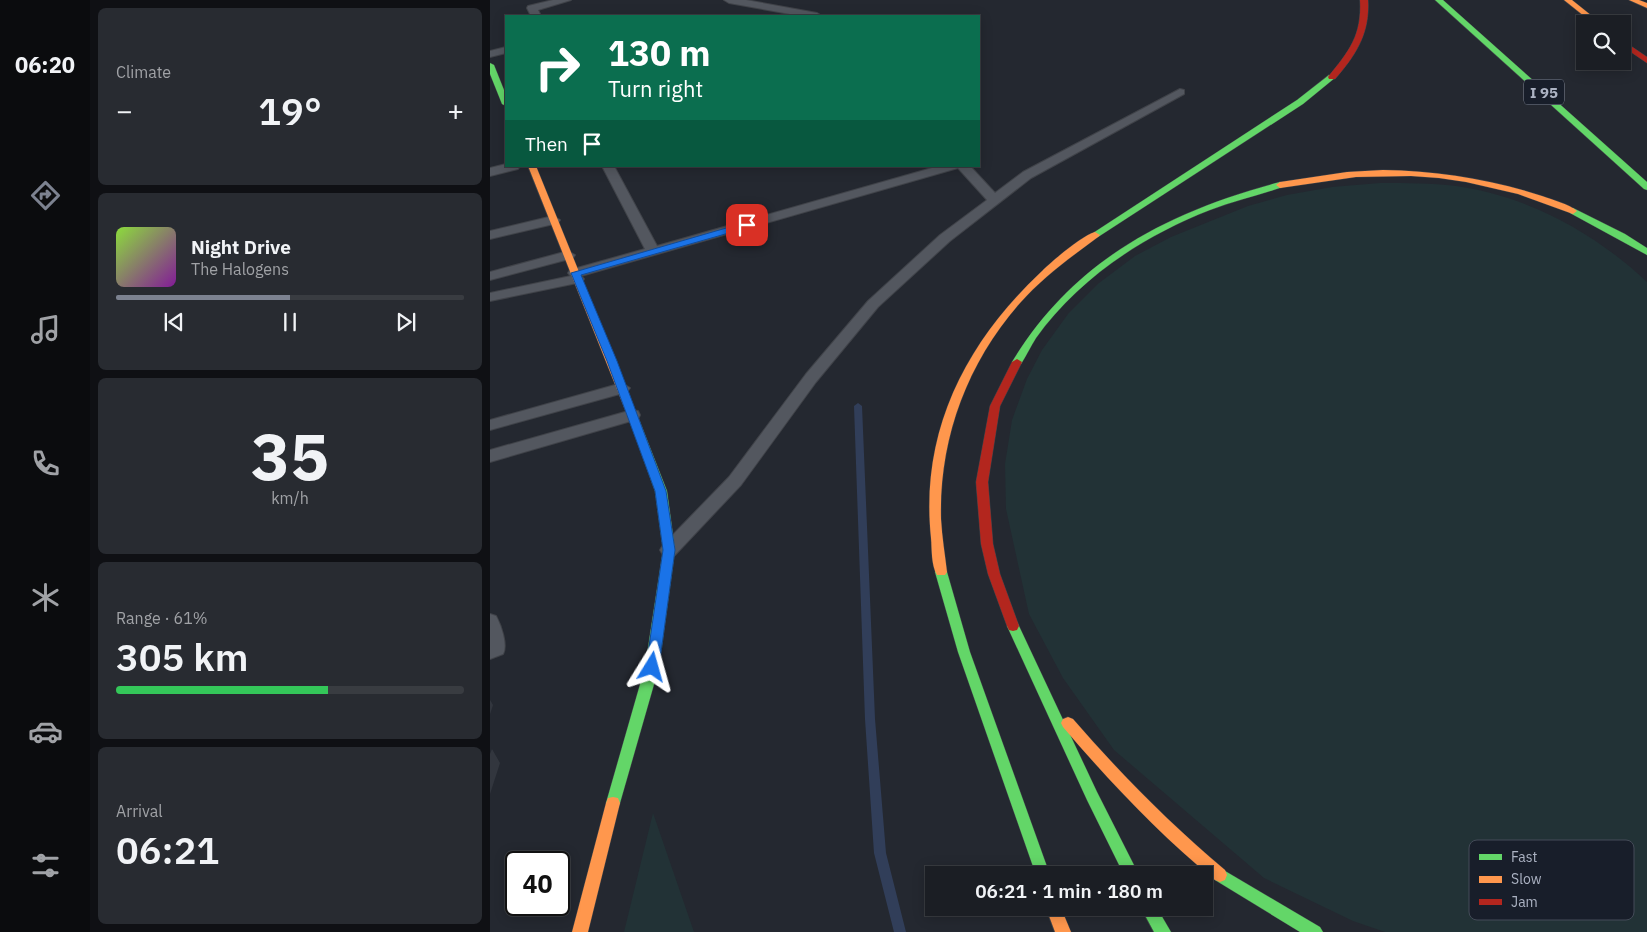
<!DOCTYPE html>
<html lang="en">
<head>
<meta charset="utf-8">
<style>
	body { margin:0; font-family:"IBM Plex Sans",sans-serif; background:#282b31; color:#f1f3f6; height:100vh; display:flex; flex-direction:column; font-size:19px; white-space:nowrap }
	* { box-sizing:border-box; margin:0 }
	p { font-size:16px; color:#a0a2a6 }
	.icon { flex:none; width:28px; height:28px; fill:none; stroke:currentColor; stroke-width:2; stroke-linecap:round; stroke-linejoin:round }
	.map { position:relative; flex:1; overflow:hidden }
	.panel { display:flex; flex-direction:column; gap:8px; padding:8px; background:#0f1014; width:400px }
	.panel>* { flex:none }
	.top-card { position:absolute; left:15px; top:15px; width:475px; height:152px; border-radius:0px; box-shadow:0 2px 12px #0003,0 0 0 1px #393c41; background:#0b6e4f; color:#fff; overflow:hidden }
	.controls { position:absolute; left:1086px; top:15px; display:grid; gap:10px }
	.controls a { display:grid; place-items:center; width:55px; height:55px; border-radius:0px; background:#1b1e24; box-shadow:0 2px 12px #0003,0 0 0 1px #393c41; font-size:25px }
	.speed { position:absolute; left:15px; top:851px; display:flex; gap:10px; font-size:25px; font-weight:700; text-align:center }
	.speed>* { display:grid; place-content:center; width:65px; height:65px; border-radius:50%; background:#1b1e24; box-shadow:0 2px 12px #0003,0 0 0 1px #393c41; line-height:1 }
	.speed .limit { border:2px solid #111; border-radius:8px; background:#fff; color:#111 }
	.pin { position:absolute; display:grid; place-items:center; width:42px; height:42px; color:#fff; margin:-21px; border-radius:10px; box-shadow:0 2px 8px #0006 }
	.me { position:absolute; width:55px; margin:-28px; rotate:8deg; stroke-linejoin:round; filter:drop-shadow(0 0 4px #0008) }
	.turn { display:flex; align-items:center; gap:18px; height:105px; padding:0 20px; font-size:22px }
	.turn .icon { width:65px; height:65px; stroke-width:2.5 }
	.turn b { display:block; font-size:35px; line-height:42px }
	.then { display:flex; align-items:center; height:48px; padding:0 20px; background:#0003; gap:10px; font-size:19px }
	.big { font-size:38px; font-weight:600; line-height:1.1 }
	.panel .card { flex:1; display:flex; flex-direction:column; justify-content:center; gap:8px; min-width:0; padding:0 18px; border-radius:8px; background:#282b31 }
	.panel .dial { align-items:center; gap:0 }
	.dial b { font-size:65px; line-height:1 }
	.song { display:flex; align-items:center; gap:15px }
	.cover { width:60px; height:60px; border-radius:8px; background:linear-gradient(135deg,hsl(90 70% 55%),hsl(290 70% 35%)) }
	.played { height:5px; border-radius:2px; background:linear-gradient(90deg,#7c8290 50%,#393c41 50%) }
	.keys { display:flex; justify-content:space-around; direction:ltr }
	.heat { display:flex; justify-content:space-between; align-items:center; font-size:28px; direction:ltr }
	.charge { height:8px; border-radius:4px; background:linear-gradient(90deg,#34c759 61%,#393c41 0) }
	.trip { position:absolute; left:435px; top:866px; width:288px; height:50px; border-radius:0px; background:#1b1e24; box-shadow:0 2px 12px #0003,0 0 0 1px #393c41; font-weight:600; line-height:50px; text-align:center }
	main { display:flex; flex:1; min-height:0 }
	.menu { display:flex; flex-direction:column; width:90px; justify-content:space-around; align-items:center; background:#0b0c0e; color:#a0a2a6 }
	.menu .icon { width:35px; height:35px }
	.menu .current { color:#7c8290 }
	.menu b { font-size:22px; color:#f1f3f6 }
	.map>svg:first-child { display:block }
</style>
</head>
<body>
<main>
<nav class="menu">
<b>06:20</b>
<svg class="icon current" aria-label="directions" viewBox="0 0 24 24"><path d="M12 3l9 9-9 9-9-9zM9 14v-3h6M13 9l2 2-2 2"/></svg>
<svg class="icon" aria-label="music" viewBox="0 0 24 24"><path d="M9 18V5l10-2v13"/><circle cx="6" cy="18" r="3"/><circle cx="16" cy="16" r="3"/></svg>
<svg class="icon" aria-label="phone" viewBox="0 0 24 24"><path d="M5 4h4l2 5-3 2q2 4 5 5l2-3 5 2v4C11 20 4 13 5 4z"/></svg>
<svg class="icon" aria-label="climate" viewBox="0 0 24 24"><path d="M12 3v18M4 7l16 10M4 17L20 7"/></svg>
<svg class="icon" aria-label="car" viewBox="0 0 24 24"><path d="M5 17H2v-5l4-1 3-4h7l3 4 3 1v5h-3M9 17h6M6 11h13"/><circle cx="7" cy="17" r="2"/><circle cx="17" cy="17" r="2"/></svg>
<svg class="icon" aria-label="filters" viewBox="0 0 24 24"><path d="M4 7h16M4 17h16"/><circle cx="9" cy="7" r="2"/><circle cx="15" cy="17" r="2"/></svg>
</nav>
<section class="panel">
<div class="card"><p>Climate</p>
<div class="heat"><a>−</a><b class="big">19°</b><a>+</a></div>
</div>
<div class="card">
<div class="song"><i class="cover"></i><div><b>Night Drive</b><p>The Halogens</p></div></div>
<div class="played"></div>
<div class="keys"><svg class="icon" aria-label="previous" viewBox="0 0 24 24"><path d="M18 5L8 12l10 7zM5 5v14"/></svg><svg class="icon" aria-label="pause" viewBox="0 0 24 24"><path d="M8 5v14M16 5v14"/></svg><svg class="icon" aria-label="next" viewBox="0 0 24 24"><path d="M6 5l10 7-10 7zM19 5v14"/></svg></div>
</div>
<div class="card dial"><b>35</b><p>km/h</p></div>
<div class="card"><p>Range · 61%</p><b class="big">305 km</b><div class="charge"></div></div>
<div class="card"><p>Arrival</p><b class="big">06:21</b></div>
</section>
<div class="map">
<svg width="1157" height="932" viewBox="0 0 1157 932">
	<rect width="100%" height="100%" fill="#242830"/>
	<!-- green -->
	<path fill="#223236" d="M890 183C916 183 941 183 966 186 1038 196 1105 233 1157 282V932H895L863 921 774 878 624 750 573 678 539 614 516 509 515 464 522 420 537 379 552 350 578 314 609 283 645 256 681 237 758 206 797 195 842 187Z
		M163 813 204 932H134Z"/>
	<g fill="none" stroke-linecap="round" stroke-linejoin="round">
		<!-- stream -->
		<path fill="#313e59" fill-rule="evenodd" d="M368 403 372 406 385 719 396 853 416 932H404L384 853 375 719 364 406Z"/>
		<!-- lane casing -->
		<g stroke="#404349" stroke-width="2">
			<path id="lane" d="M63 0H81L48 10 51 16H41L37 8 38 6Z
				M234 0H256L327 13 332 16H311L239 3Z
				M16 47V53L0 57V51Z
				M690 89 694 90V94L541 178 460 241 388 307 326 382 251 485 185 555 179 557 173 555 170 550 173 545 239 477 316 374 378 301 450 235 497 200 468 168 91 276 94 279 92 282 0 301V293L81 276 78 273 80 270 155 249 112 166H124L167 246 449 166H480L505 193 533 172Z
				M16 164V166H30L28 169 0 176V168Z
				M63 216 70 220 68 223 0 239V231Z
				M78 251 85 255 83 258 0 280V272Z
				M132 383 140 388 137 392 0 430V420Z
				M142 410 148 411 150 415 148 419 0 462V450Z
				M0 614 6 616C11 625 18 645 13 654L0 659Z"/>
		</g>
		<!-- fast casing -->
		<g stroke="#404349" stroke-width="1">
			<path id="fast" d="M945 0H953L1157 182V190L1154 189Z
				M0 63 4 65 16 95V106L12 104 0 74Z
				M839 75 846 77 813 104 608 237 605 238 600 235 807 100Z
				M790 182 793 183V187C769 195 744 201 720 210 653 236 588 279 546 338 541 346 536 356 531 364H523L522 362C584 260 677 212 790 182Z
				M1083 208 1135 234 1157 248V255L1080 213 1079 211Z
				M145 418 150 422 177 491 185 550 169 667 130 803 128 808 123 809 118 808 116 803 155 667 173 550 165 491 140 422Z
				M451 567 455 569 457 572 480 652 560 875H546L468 652 445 572 447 569Z
				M523 621 527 622 529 626 607 792 649 875H634L597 800 517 626 519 622Z
				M730 868 830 927 833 932H810L725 880 723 875 725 870Z
				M651 908H667L681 932H664Z"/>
		</g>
		<!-- slow casing -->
		<g stroke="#404349" stroke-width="1">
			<path id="slow" d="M1074 0H1082L1112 24H1104Z
				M1139 0H1149L1157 3V8Z
				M38 166H46L150 422 149 425H141L140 422Z
				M893 170C948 171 1000 179 1052 196 1063 200 1079 204 1087 211L1083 214 1028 194 976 182 949 178 921 176 866 177 790 188 786 185 790 182 857 172Z
				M605 232 610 235 608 237C581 257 553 277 530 303 477 363 449 439 451 519 452 537 455 555 457 572L455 575H447C441 565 442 549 441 538 430 432 475 344 550 273 561 262 591 236 605 232Z
				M578 717 583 719C630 773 680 824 735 870L737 875 735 880 730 882 725 880C669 834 620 782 573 727L571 723 573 719Z
				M123 797 128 798 130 803 98 932H82L116 803 118 798Z
				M556 908H571L581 932H565Z"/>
		</g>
		<!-- jam casing -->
		<g stroke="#404349" stroke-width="1">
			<path id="jam" d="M870 0H878C880 33 866 55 845 79H839L838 77C859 51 872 36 870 0Z
				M1132 40 1157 57V63L1132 46Z
				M527 359 532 362 510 406 498 482 503 544 510 574 529 626 527 630 523 631 519 630 517 626 498 574 491 544 486 482 500 406 522 362Z"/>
		</g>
		<!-- lane -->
		<use href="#lane" fill="#53575f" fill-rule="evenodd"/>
		<!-- fast -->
		<use href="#fast" fill="#63d668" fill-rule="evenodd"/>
		<!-- slow -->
		<use href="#slow" fill="#ff974d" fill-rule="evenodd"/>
		<!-- jam -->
		<use href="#jam" fill="#b3261e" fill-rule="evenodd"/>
	</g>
	<!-- shaded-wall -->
	<path fill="#32363e" d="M0 700 3 705 0 714Z
		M2 749 10 763 0 794V754Z"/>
	<!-- route -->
	<path fill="#1a73e8" stroke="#114b97" d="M257 222 262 225 260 227 91 275 127 361 176 491 185 550 169 667 162 673 156 667 173 550 165 491 117 361 81 273Z"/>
	<g text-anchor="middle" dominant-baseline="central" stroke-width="5" stroke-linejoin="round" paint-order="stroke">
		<!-- shield labels -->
		<rect fill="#181e2a" stroke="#808695" stroke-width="1" x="1034" y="79.5" width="40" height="25" rx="4"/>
		<g font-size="15" font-weight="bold" fill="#acb3c3">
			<text x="1054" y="92">I 95</text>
		</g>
	</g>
	<!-- legend -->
	<rect x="979" y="840" width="165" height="80" rx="8" fill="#181e2a" stroke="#444b58" stroke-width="1"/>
	<rect x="989" y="854" width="23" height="6" fill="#63d668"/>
	<rect x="989" y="876" width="23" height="7" fill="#ff974d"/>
	<rect x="989" y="899" width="23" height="6" fill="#b3261e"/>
	<g font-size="14" fill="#acb3c3">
		<text x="1021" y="862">Fast</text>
		<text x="1021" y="884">Slow</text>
		<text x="1021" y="907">Jam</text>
	</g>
</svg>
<div class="controls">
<a><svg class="icon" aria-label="search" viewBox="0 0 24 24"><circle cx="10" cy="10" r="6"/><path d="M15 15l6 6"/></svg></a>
</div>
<div class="speed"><div class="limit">40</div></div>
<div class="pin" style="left:257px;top:225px;background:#d93025"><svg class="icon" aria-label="arrive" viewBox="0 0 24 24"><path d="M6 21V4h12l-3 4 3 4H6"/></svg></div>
<svg class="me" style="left:162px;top:667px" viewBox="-20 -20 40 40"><path d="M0-17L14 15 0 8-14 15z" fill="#1a73e8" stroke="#fff" stroke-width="4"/></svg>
<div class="trip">06:21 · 1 min · 180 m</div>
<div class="top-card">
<div class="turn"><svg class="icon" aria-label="right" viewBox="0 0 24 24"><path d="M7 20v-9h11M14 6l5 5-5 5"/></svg><div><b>130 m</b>Turn right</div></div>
<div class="then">Then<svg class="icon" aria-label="arrive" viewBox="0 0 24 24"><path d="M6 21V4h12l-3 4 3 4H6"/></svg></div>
</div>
</div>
</main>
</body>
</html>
